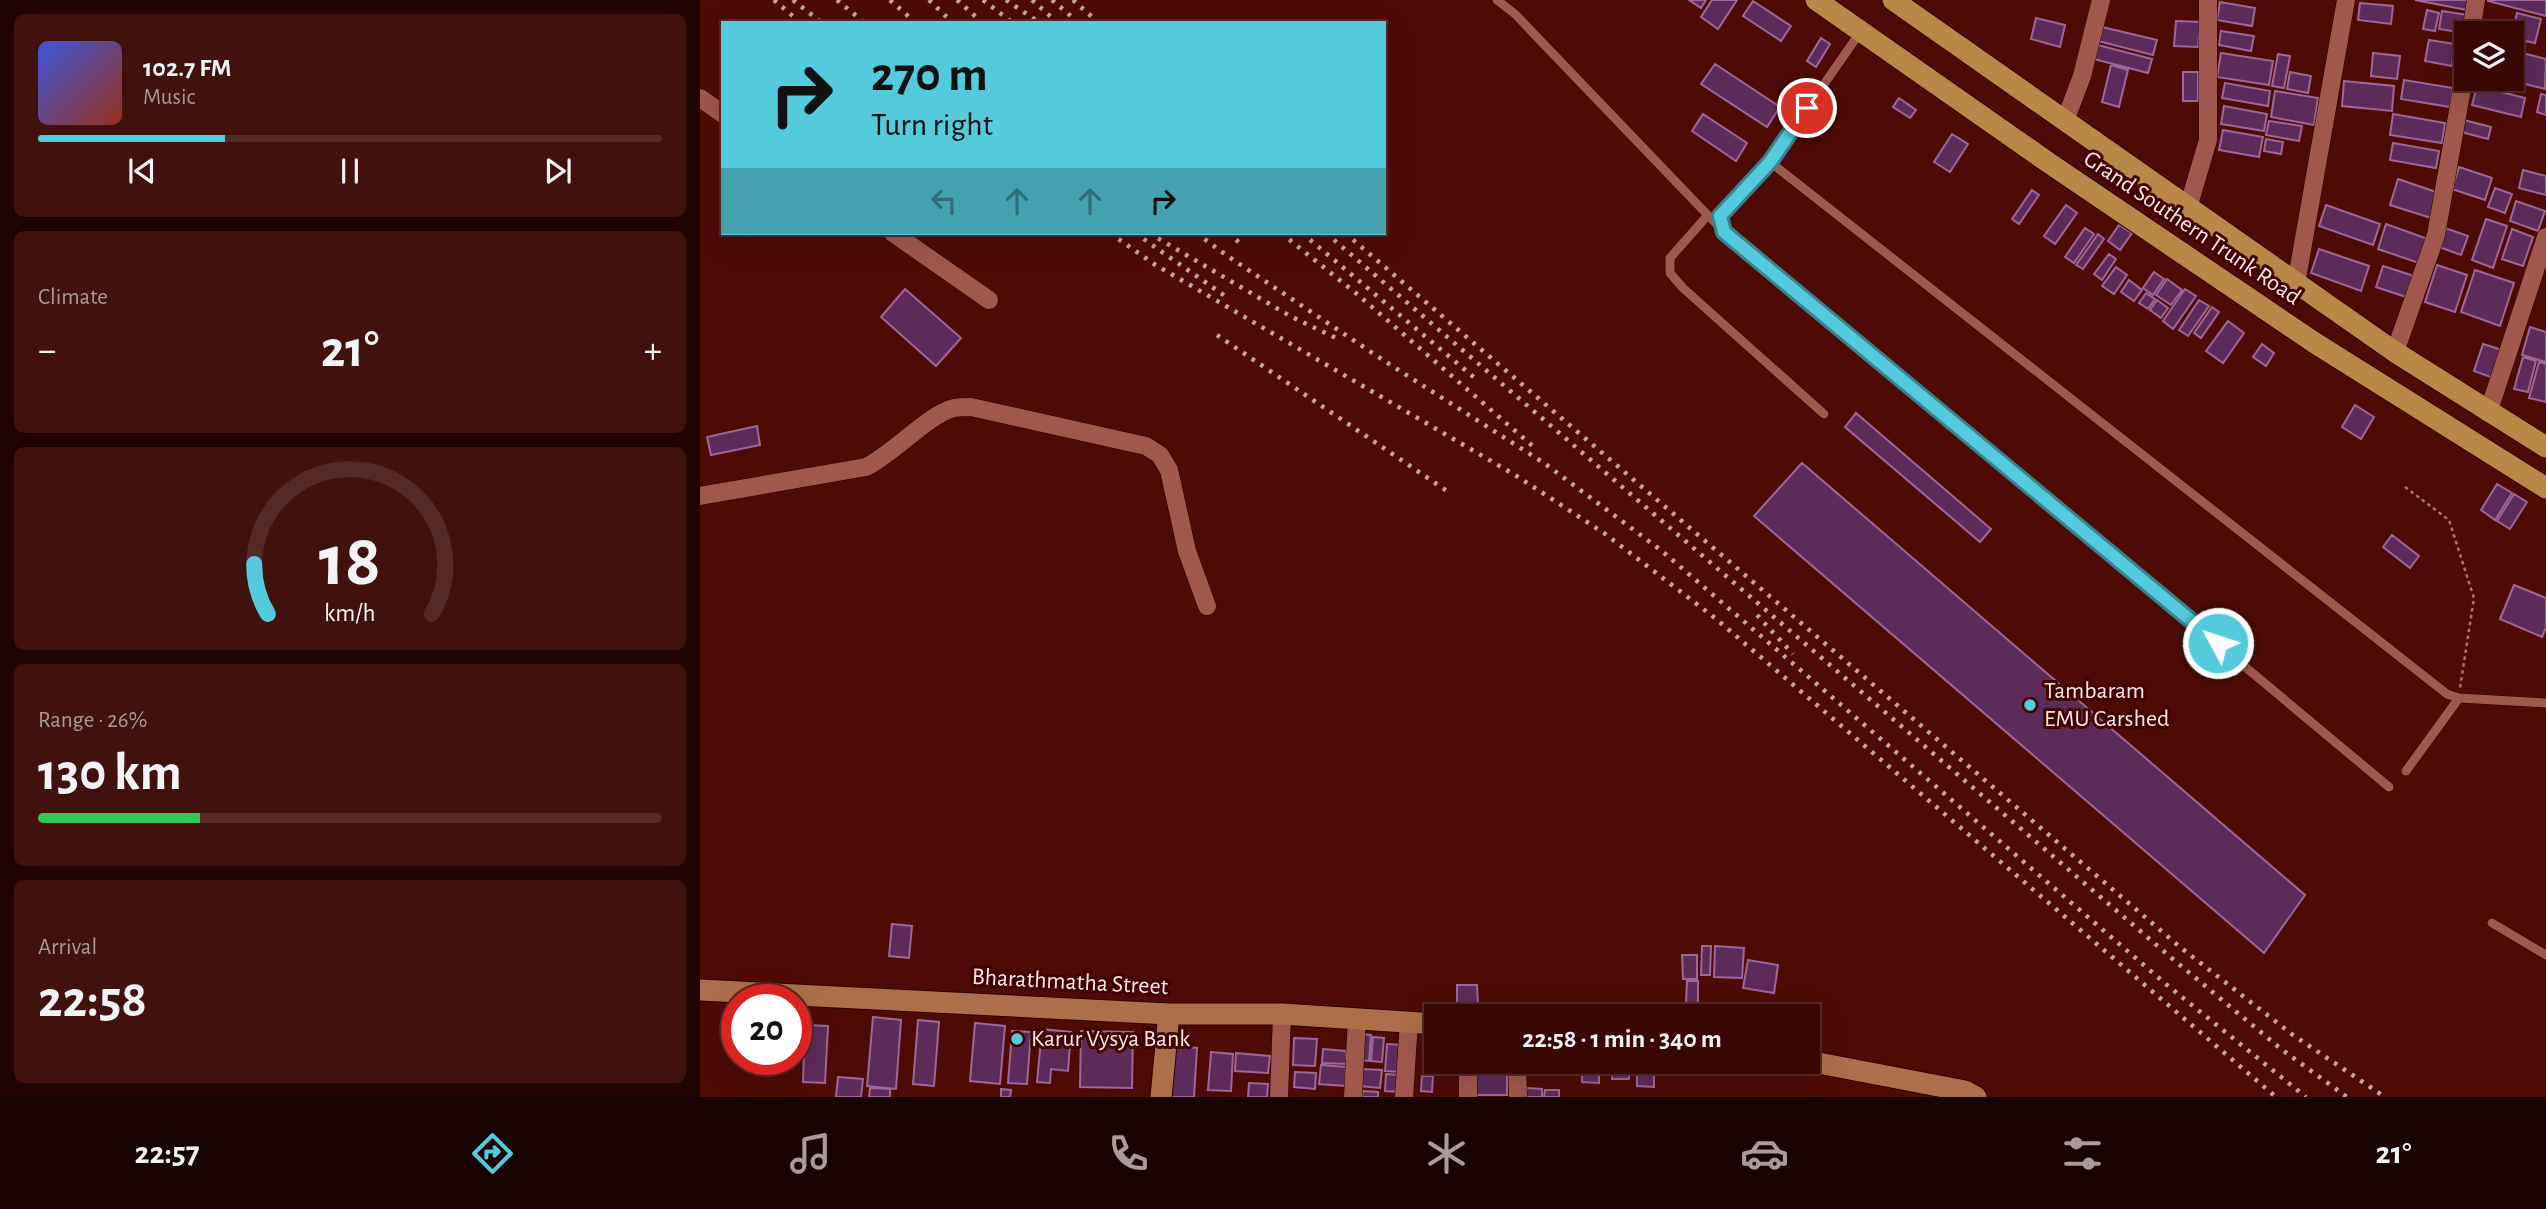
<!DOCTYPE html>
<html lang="en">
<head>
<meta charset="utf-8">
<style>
	body { margin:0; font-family:"Alegreya Sans",sans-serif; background:#41110e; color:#f1f3f6; height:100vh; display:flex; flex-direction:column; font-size:26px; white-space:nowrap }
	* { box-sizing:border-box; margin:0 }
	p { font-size:23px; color:#ab9a9a }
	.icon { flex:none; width:38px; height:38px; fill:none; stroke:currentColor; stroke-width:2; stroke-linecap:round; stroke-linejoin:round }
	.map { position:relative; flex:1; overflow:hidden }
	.drawer { display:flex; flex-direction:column; gap:14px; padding:14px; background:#200402; width:700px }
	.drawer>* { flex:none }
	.banner { position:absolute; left:21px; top:21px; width:665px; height:214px; border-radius:0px; box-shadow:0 7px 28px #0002,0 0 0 2px #542926; background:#54cadd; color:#111; overflow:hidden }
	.controls { position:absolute; left:1754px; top:21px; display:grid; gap:14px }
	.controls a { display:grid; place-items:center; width:70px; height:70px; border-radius:0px; background:#3a0804; box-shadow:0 7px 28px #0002,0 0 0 2px #542926; font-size:35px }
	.speed { position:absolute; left:21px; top:984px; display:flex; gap:14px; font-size:35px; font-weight:700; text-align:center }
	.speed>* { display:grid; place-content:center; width:91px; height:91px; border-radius:50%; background:#3a0804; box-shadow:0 7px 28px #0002,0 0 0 2px #542926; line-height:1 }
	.speed .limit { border:10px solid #d22; background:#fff; color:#111 }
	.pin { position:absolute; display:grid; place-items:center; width:60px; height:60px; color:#fff; margin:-30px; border:4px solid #fff; border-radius:50%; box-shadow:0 2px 7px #0007 }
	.me { position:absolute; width:77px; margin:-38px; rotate:310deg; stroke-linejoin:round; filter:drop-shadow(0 0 5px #0008) }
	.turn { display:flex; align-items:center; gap:24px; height:147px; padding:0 35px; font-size:32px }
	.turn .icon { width:91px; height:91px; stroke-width:2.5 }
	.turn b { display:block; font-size:49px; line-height:60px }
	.lanes { display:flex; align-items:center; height:66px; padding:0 35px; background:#0003; justify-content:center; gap:35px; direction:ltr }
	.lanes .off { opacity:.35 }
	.big { font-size:52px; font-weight:600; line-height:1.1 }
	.drawer .card { flex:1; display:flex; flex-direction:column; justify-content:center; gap:10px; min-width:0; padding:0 24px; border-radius:10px; background:#41110e }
	.drawer .dial { align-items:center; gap:0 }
	.dial svg { height:182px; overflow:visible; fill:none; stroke:#542926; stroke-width:7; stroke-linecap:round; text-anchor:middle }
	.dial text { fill:#f1f3f6; stroke:none }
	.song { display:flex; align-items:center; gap:21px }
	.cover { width:84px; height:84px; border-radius:10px; background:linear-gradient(135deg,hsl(230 70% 55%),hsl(10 70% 35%)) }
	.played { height:7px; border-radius:4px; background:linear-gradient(90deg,#54cadd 30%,#542926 30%) }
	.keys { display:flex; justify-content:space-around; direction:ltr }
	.heat { display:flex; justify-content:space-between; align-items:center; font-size:38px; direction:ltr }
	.charge { height:10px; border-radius:5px; background:linear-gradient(90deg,#34c759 26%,#542926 0) }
	.trip { position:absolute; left:724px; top:1004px; width:396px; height:70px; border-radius:0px; background:#3a0804; box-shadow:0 7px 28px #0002,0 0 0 2px #542926; font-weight:600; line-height:70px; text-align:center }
	.menu { display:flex; height:112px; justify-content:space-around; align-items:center; background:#170302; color:#ab9a9a }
	.menu .icon { width:49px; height:49px }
	.menu .on { color:#54cadd }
	.menu b { font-size:32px; color:#f1f3f6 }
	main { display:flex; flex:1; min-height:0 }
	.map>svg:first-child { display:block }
</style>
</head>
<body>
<main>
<section class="drawer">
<div class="card">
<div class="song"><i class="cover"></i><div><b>102.7 FM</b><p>Music</p></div></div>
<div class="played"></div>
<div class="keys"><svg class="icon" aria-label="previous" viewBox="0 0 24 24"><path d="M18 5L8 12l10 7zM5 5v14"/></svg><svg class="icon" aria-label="pause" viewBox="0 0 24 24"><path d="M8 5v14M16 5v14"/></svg><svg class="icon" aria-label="next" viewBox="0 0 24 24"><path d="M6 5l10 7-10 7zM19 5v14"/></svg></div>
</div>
<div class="card"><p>Climate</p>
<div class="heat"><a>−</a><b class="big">21°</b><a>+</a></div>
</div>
<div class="card dial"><svg viewBox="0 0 100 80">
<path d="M14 69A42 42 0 1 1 86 69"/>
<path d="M14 69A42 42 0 0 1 8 47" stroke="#54cadd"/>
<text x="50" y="56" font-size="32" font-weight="700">18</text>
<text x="50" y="72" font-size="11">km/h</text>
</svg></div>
<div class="card"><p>Range · 26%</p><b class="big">130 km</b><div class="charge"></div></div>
<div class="card"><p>Arrival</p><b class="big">22:58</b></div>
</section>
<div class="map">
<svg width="1846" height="1097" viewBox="0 0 1846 1097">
	<rect width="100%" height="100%" fill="#4e0b06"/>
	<!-- building -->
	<path fill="#5d2b5a" stroke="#9e6699" stroke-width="2" d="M989 0H1006L1001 8Z
		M1012 0H1037L1018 29 1001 17Z
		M1715 0H1768L1767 10Z
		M1788 0H1846V16L1788 1Z
		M1053 1 1091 26 1081 41 1043 16Z
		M1520 2 1555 8 1552 26 1517 20Z
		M1660 3 1693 6 1691 24 1658 20Z
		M1727 10 1739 13 1735 31 1723 29Z
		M1742 11 1768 15 1765 33 1739 29Z
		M1817 13 1841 19 1835 43 1811 38Z
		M1336 18 1365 25 1360 47 1331 39Z
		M1476 21 1500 22 1498 47 1474 46Z
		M1402 27 1457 40 1453 55 1398 41Z
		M1521 31 1554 36 1551 51 1519 45Z
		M1121 38 1130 44 1116 67 1107 61Z
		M1729 40 1755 44 1752 66 1725 61Z
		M1394 44 1452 59 1448 73 1390 58Z
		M1811 50 1846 59 1845 89 1805 79H1811Z
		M1521 53 1573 61 1569 85 1517 77Z
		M1673 53 1700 56 1697 79 1671 76Z
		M1578 54 1590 56 1584 88 1572 86Z
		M1015 64 1080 107 1067 127 1001 84Z
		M1411 65 1428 70 1419 107 1402 102Z
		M1483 72H1498V101H1483Z
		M1590 72 1611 76 1608 93 1587 89Z
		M1704 80 1753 88 1750 107 1701 99Z
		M1644 81 1694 86 1692 111 1642 106Z
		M1525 83 1570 91 1568 106 1522 98Z
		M1777 86 1825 98 1821 117 1772 105Z
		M1575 91 1618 98 1614 125 1571 117Z
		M1841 94 1846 95V115L1837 112Z
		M1199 98 1216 110 1210 118 1193 107Z
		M1524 106 1567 114 1564 131 1521 124Z
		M1003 114 1047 143 1036 161 992 131Z
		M1693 114 1745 123 1742 143 1690 135Z
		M1764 120 1791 127 1788 139 1761 132Z
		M1569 121 1602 126 1599 141 1566 135Z
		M1523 130 1563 137 1559 157 1519 150Z
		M1252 134 1268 144 1250 172 1234 162Z
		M1566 139 1583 142 1581 154 1564 151Z
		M1693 143 1739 151 1736 168 1690 160Z
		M1759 167 1792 178 1785 200 1752 189Z
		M1823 170 1846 176V195L1819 188Z
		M1698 179 1739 193 1731 218 1690 205Z
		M1795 188 1812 194 1805 213 1788 207Z
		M1332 190 1339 195 1319 224 1312 219Z
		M1816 201 1845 211 1838 231 1810 221Z
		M1366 205 1377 213 1355 244 1344 236Z
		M1626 205 1680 224 1673 245 1619 226Z
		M1786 219 1807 226 1793 268 1772 260Z
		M1686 224 1728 239 1719 263 1678 249Z
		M1419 225 1432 233 1420 250 1408 241Z
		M1385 228 1394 234 1374 263 1365 257Z
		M1745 228 1768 236 1761 255 1739 247Z
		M1812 229 1833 237 1823 266 1802 259Z
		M1398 234 1404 239 1383 269 1376 265Z
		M1619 249 1669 266 1661 291 1611 273Z
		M1409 254 1416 259 1402 280 1394 274Z
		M1737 265 1767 275 1755 312 1725 302Z
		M1683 266 1717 277 1709 298 1676 287Z
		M1416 267 1427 275 1414 294 1402 286Z
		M1775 270 1814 283 1800 326 1761 312Z
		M1454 272 1464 279 1453 295 1443 288Z
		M1467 279 1482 290 1471 305 1456 295Z
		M1429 280 1442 290 1434 301 1421 292Z
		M205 289 261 338 236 366 181 317Z
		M1485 289 1496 296 1473 329 1463 321Z
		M1446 293 1455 299 1448 309 1439 303Z
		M1457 300 1468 308 1461 318 1450 310Z
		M1499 300 1509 306 1488 336 1479 330Z
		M1512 307 1519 312 1501 338 1494 333Z
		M1528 321 1544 333 1523 363 1506 351Z
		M1830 327 1846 332V362L1822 355Z
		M1562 344 1574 353 1566 366 1553 357Z
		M1783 344 1802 350 1793 378 1774 371Z
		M1823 357 1836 361 1828 392 1814 389Z
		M1839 362 1846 364V402L1829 398Z
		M1655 405 1674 417 1661 439 1642 427Z
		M1156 413 1291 529 1280 542 1145 427Z
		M57 426 60 445 11 455 7 437Z
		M1102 463 1605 895 1564 953 1054 516Z
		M1797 484 1812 493 1795 520 1781 510Z
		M1814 494 1827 502 1810 529 1797 521Z
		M1692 535 1719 556 1710 568 1683 547Z
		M1814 585 1846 598V627L1842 637 1800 619Z
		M192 924 212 926 209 958 189 956Z
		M1002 946H1011L1010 975H1001Z
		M1015 946 1044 948 1042 978 1014 977Z
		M982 955H997V979H983Z
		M1048 960 1078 965 1074 993 1043 988Z
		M987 981H998V1003H986Z
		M757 985H777L778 1005H757Z
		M36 1006H37V1030H33Z
		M173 1017 201 1020 196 1089 167 1086Z
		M218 1020 239 1022 234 1086 213 1084Z
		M275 1023 305 1026 300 1084 270 1081Z
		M105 1025 128 1026 125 1083 103 1082Z
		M342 1029 371 1032 368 1071 351 1069 350 1083 337 1082Z
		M312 1031 331 1032 327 1084 308 1083Z
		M381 1031 433 1032 432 1088 380 1087Z
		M661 1034 671 1035 669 1061 659 1060Z
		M673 1037 684 1038 682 1062 671 1061Z
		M594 1038 617 1039 615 1066 593 1065Z
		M687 1044 703 1045 701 1072 685 1071Z
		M468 1045 497 1048 494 1097H465Z
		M623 1049 646 1051V1064L622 1063Z
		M511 1052 533 1054 531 1091 508 1090Z
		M536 1053 570 1056 568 1073 535 1071Z
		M737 1061 748 1062V1071L736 1070Z
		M750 1062H761L760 1072 749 1071Z
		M775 1062H787V1067H775Z
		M789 1062H799V1067L788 1068Z
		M882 1062H899V1083L882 1082Z
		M912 1062H929V1079H912Z
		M937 1062H954V1087L937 1086Z
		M621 1065 646 1067 645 1086 619 1084Z
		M661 1069 682 1070 680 1088 659 1086Z
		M595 1072 616 1073 615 1089 594 1087Z
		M686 1074 700 1075 699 1092 685 1091Z
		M773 1074H807V1095H773Z
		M722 1076H733L732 1092 721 1091Z
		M138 1077 163 1079 161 1097H136Z
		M549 1083 568 1084 567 1097H548Z
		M170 1088 190 1089V1097H169Z
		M826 1088 842 1089V1097H826Z
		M301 1089 311 1090 310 1097H301Z
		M845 1090H859V1097H844Z
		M663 1091 678 1092V1097H662Z"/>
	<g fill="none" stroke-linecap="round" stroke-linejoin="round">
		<!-- lane casing -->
		<g stroke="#2b0000" stroke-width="10">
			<path id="lane" d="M797 0 815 14 1023 231
				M1161 31 1070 162 1020 216 1024 232 1689 787
				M1070 162 1747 694 1759 698 1846 703
				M1008 215 970 258V273L983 288 1124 414
				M1706 771 1759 698
				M1792 923 1846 955"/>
		</g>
		<!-- street casing -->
		<g stroke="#2b0000" stroke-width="19">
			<path id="street" d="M1771 33 1776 0
				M0 98 23 114
				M1365 121 1382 76 1401 0
				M1488 208 1508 140V0
				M193 233 289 300
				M1596 284 1646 0
				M1695 352 1736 235 1766 66
				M1788 413 1846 237
				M0 496 166 467C194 453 229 414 254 408 259 407 265 407 271 407L446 446 460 455 469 470 487 551 507 606
				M768 1062V1097
				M817 1062 818 1097
				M579 1097 582 1014
				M653 1097 657 1019
				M704 1097 709 1022"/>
		</g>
		<!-- secondary casing -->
		<g stroke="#2b0000" stroke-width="23">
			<path id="secondary" d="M0 990 469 1014H582L737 1024
				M1108 1061 1265 1091 1276 1097
				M461 1097 469 1014"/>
		</g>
		<!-- primary casing -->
		<g stroke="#2b0000" stroke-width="23">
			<path id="primary" d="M1116 0 1349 163 1615 343 1846 488
				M1193 0 1695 352 1846 447"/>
		</g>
		<!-- path -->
		<path stroke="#a37874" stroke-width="2.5" stroke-dasharray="3.5 3.5" stroke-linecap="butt" d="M1705 487 1749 520 1774 598 1760 688"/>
		<!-- lane -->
		<use href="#lane" stroke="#a0574c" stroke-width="9"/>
		<!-- street -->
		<use href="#street" stroke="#a0574c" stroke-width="18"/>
		<!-- secondary -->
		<use href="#secondary" stroke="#ad6f4a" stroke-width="21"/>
		<!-- primary -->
		<use href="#primary" stroke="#b98847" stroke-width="21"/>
		<!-- rail -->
		<path stroke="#c5a39f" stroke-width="4.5" stroke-dasharray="3.5 7" stroke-linecap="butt" d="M74 0 101 23
			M93 0 122 23
			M137 0 165 23
			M190 0 216 23
			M229 0 253 23
			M257 0 283 23
			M283 0 313 23
			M306 0 340 23
			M332 0 358 23
			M352 0 379 23
			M373 0 399 23
			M410 233 454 264 815 475 904 533 1015 618 1576 1097
			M435 233 525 296
			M449 233 590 316 638 339
			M496 233 529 257 686 362 844 463 962 551 1467 985 1606 1097
			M528 233 541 244
			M581 233 657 294 835 448
			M602 233 776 379
			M626 233 1474 960 1581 1049 1647 1097
			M645 233 1480 947 1593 1035 1685 1097
			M517 335 747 491
			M1057 615 1093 654"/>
	</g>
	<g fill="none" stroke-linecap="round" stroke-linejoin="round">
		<!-- route casing -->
		<g stroke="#378390" stroke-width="18">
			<path id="route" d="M1107 108 1070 162 1020 216 1024 232 1518 643"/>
		</g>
		<!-- route -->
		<use href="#route" stroke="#54cadd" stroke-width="12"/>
	</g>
	<!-- markers -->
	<g fill="#54cadd" stroke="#420000" stroke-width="2.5">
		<circle cx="1330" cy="705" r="7"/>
		<circle cx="317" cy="1039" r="7"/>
	</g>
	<g text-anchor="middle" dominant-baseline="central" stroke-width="6" stroke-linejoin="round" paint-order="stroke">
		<!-- street labels -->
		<g font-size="24" fill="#fdebe8" stroke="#420000">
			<text transform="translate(1492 228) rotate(34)">Grand Southern Trunk Road</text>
			<text transform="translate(370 982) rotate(3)">Bharathmatha Street</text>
		</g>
		<!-- poi labels -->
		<g font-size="24" fill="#fdebe8" stroke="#420000" text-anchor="start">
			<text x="1344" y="691">Tambaram<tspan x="1344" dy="28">EMU Carshed</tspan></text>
			<text x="331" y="1039">Karur Vysya Bank</text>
		</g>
	</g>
</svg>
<div class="controls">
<a><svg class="icon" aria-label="layers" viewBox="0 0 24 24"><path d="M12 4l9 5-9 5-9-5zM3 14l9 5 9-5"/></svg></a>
</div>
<div class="speed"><div class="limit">20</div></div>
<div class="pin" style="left:1107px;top:108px;background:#d93025"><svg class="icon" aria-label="arrive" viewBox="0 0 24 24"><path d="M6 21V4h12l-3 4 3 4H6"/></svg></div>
<svg class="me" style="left:1518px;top:643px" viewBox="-20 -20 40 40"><circle r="17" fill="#54cadd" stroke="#fff" stroke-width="3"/><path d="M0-11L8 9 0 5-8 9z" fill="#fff"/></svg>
<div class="trip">22:58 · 1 min · 340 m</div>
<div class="banner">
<div class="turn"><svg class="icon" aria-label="right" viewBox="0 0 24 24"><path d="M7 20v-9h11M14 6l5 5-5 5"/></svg><div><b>270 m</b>Turn right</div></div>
<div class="lanes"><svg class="icon off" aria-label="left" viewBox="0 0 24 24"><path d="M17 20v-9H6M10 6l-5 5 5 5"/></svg><svg class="icon off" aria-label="ahead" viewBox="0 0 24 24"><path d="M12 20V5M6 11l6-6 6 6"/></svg><svg class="icon off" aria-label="ahead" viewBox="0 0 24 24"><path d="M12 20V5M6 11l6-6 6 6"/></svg><svg class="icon" aria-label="right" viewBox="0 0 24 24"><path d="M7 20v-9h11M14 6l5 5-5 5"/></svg></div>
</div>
</div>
</main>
<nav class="menu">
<b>22:57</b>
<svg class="icon on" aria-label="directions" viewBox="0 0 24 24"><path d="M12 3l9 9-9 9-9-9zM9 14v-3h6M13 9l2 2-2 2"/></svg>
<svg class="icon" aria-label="music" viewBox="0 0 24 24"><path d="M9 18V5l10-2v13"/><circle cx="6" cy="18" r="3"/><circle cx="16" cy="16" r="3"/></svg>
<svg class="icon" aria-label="phone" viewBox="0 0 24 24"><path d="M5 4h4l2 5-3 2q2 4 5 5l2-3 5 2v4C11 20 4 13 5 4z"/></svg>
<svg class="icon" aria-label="climate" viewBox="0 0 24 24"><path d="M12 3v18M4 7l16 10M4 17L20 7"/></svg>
<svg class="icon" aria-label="car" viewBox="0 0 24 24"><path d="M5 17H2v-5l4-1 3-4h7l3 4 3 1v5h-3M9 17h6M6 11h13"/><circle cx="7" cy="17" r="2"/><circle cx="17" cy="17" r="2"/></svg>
<svg class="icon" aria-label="filters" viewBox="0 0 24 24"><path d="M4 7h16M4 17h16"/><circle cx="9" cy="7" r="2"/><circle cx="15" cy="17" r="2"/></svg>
<b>21°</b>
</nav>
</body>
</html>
